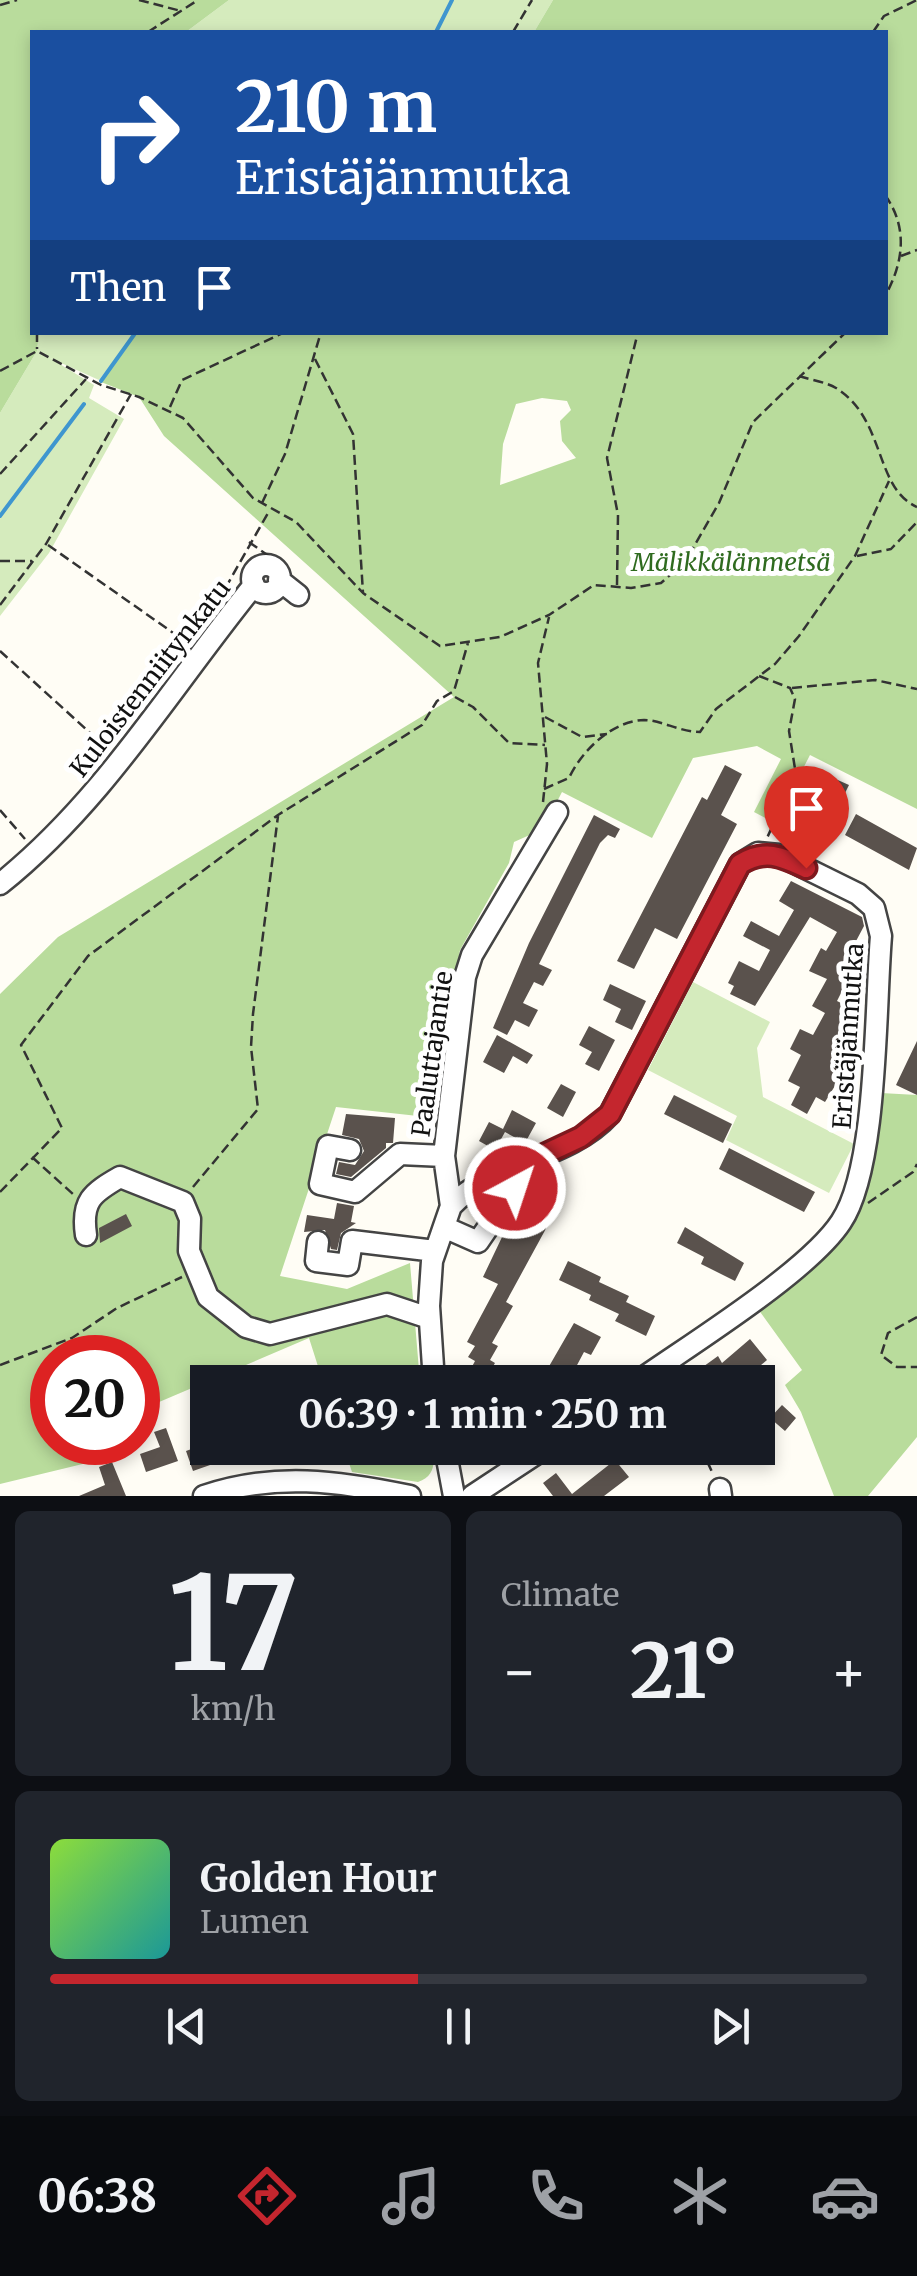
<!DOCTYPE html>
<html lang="en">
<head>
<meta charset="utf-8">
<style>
	body { margin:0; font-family:Merriweather,serif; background:#20242c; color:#f1f3f6; height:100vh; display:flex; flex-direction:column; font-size:38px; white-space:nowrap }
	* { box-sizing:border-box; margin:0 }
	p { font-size:32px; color:#9ea1a6 }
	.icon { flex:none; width:55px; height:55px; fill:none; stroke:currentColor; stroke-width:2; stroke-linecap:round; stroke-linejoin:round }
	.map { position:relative; height:1496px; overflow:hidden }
	.drawer { display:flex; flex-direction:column; gap:15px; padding:15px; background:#0d0f14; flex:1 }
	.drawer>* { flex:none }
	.guide { position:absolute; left:30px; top:30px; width:858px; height:305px; border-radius:0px; box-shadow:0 5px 15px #0003; background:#1a4fa0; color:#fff; overflow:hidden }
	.speed { position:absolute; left:30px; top:1335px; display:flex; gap:20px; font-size:50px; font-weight:700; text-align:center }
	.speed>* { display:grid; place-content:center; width:130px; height:130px; border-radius:50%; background:#171b24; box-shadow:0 5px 15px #0003; line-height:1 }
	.speed .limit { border:15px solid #d22; background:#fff; color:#111 }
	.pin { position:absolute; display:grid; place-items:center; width:85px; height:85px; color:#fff; margin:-102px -42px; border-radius:50% 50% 50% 0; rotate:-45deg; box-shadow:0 0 10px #0007 }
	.pin .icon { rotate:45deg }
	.me { position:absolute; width:110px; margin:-55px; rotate:40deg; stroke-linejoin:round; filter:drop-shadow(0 0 8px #0008) }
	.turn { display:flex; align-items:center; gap:35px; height:210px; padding:0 40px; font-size:45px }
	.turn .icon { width:130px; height:130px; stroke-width:2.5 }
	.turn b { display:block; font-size:70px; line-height:85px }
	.then { display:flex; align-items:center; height:95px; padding:0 40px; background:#0003; gap:20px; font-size:38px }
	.big { font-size:75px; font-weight:700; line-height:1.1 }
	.drawer .tile { flex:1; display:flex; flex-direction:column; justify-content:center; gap:15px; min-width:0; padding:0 35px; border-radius:15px; background:#20242c }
	.drawer .dial { align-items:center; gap:0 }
	.dial b { font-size:130px; line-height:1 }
	.song { display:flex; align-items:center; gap:30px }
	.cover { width:120px; height:120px; border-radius:15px; background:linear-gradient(135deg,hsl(90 70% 55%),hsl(180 70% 35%)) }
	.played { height:10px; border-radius:5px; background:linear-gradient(90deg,#c4262e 45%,#363941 45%) }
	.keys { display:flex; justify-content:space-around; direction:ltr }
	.heat { display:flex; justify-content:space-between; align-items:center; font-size:55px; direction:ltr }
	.drawer .tiles { flex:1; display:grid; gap:15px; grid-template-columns:1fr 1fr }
	.tile:last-child { grid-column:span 2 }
	.trip { position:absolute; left:190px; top:1365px; width:585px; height:100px; border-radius:0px; background:#171b24; box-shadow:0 5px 15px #0003; font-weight:700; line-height:100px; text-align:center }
	.menu { display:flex; height:160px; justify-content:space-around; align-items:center; background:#090b0e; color:#9ea1a6 }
	.menu .icon { width:70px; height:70px }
	.menu .on { color:#c4262e }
	.menu b { font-size:45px; color:#f1f3f6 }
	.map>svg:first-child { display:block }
</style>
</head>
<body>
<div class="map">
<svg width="917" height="1496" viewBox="0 0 917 1496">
	<rect width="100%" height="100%" fill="#fffdf5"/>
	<!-- green -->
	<path fill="#d5ebbd" d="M229 0H553L534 32H186Z
		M39 333H135L99 380 50 358 94 385 89 398 124 419 49 553 0 616V413L37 351Z
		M693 982 770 1022 757 1048 763 1097 854 1144 829 1193 726 1140 737 1116 648 1070Z"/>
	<!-- forest -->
	<path fill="#b9dc9c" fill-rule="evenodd" d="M0 0H229L186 32H32V332L39 333 37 351 0 413Z
		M553 0H917V809L810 755 775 823 754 812 781 759 757 746 693 758 652 838 562 792 543 829 514 842 509 863 460 950 436 1103 427 1117 336 1107 280 1276 347 1289 410 1263 420 1382H323L309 1338 138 1411V1358H52V1442L120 1443 124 1454 0 1484V994L58 937 454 697 164 436 139 397 101 382 137 333 885 332V32H534ZM542 398 567 401 571 410 560 421 562 441 576 458 500 485 503 444 516 404Z
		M881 1093 917 1095V1437L868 1496H834L801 1412 785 1385 802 1370 758 1309C858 1235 872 1218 881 1093Z
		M344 1448H432C435 1463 435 1476 418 1482L352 1472Z"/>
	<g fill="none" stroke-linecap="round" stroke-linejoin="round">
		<!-- stream -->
		<path stroke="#3f96cf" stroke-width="4" d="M436 32 452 0
			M101 381 136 332
			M0 516 84 404"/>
	</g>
	<!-- building -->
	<path fill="#5a524d" d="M725 765 742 774 721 815 737 824 677 939 655 928 634 969 617 961 702 797 707 800Z
		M822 773 849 785 836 811 813 793Z
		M856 814 917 848 909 870 845 835Z
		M594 815 620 829 615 838 608 835 600 843 539 964 552 970 543 986 534 982 523 1003 538 1010 529 1027 515 1020 507 1035 493 1028 529 943Z
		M791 881 862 917 864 926 846 960 855 965 837 1001 853 1009 833 1055 849 1063 825 1102 816 1097 807 1114 791 1105 800 1087 788 1081 801 1055 790 1049 800 1029 813 1035 825 1013 812 1006 827 979 809 971 821 948 826 951 837 932 810 917 755 1006 730 994 734 986 728 983 739 961 759 971 770 950 743 936 751 921 779 936 794 910 779 901Z
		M610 984 646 1001 632 1030 615 1022 621 1009 603 1000Z
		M589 1026 615 1040 599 1071 585 1064 592 1052 579 1045Z
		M497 1035 533 1055 527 1064 513 1056 504 1073 483 1062Z
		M917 1041V1095L896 1085Z
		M561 1084 576 1092 563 1117 547 1108Z
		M674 1095 732 1124 723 1143 664 1114Z
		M512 1110 536 1123 525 1143 505 1132 495 1150 479 1141 489 1122 503 1129Z
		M346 1114 395 1118 393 1143H386V1148L351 1177 336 1174 339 1162 355 1165 364 1151 359 1139 342 1135Z
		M729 1148 815 1192 804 1212 719 1169Z
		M539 1190 561 1201 506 1302 513 1306 492 1343 498 1346 490 1360 495 1363 484 1382H464L475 1361 468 1357 475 1346 467 1342 498 1284 483 1277 503 1235 508 1236 520 1211 527 1214Z
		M337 1203 354 1206 351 1222 356 1223 341 1233 337 1250 331 1249 325 1230 304 1232 307 1215 334 1219Z
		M126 1214 132 1226 100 1243 99 1228Z
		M685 1227 744 1263 735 1281 701 1264 704 1257 677 1243Z
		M568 1261 601 1277 599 1282 629 1296 626 1302 655 1316 646 1336 615 1321 619 1314 589 1300 591 1295 559 1280Z
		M574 1323 601 1337 591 1355 584 1352 568 1382H540Z
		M750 1339 767 1360 741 1382H682L718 1356 722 1363Z
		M782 1405 796 1418 785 1431 770 1418Z
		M166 1428 178 1461 146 1472 140 1454 160 1447 154 1432Z
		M208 1443V1448L279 1449 233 1465 230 1458 193 1471 186 1451Z
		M459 1448H501L491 1465Z
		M615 1460 629 1477 604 1496H553L543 1483 556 1473 572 1494Z
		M112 1462 126 1496H79L105 1485 99 1467Z"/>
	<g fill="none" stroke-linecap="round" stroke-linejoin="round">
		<!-- minor casing -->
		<g stroke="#444" stroke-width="25">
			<path id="minor" d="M252 579a14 14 0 1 1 28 0a14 14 0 1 1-28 0Z
				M279 580 298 595
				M0 884C104 801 171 687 254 585
				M350 1150 328 1146 320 1184 355 1192 400 1154 444 1156
				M451 1206C493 1162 569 1160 610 1114L740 864 758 853 779 855 858 894 874 908 881 936C875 1006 878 1167 841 1222 808 1272 691 1344 637 1382
				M444 1227 478 1242 515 1188V1168
				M86 1235C81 1201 92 1193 120 1177L183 1202 190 1219 189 1251 208 1297 246 1327 270 1334 387 1304 429 1318
				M318 1242 316 1261 348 1265 352 1241 435 1251
				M434 1382 429 1306 432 1261 451 1206 444 1156 465 977 472 955 557 812
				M445 1448 454 1496
				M720 1489 721 1496
				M204 1496C274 1472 339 1481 410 1496
				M472 1496 545 1448"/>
		</g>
		<!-- path -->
		<path stroke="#333" stroke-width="2.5" stroke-dasharray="10 5" stroke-linecap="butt" d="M139 0 181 11
			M0 5 17 0
			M148 32 198 0
			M513 32 532 0
			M873 32 884 16 917 0
			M885 195C908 227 904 262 885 296
			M32 223V234
			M901 256 917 250
			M37 332V349
			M315 359 353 434 363 593
			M0 371 37 351 101 385 139 397 183 418 253 498 296 522 363 593 440 646 500 637 549 615 594 585 631 588 661 583 685 562 719 503 753 422 846 332
			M799 376C811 380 826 382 836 388 886 419 874 488 917 507
			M170 407 182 380 285 332
			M0 474 86 379
			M262 503 285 454 321 332
			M249 542 280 564
			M48 545 189 644
			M857 556 891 549 917 522
			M0 561H32
			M617 585 618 515 607 458 638 332
			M218 601 268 513
			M0 605 46 544 131 394
			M0 651 109 750
			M759 676 790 688 795 699 789 731 796 775 767 838
			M792 688 875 680 917 689
			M455 697 473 707 509 743 545 745
			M545 717 582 737 607 734
			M544 789 569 778C581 752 611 721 644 720 661 720 680 732 700 732L716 709 775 664 799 636 855 556 889 481
			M543 802 547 764 538 663 549 617
			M0 810 25 839
			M32 1157 74 1195
			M193 1187 258 1109 251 1047 253 1014 278 816
			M0 1192 62 1128 21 1045 88 956 278 815 422 725 437 701 454 691 468 643
			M868 1203 913 1172 917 1164
			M917 1317 888 1333 881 1355 897 1367H917
			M0 1365 72 1338 117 1308 182 1277
			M701 1448 713 1474"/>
		<!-- minor -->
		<use href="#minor" stroke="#fff" stroke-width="20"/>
	</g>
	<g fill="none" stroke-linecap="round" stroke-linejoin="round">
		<!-- route casing -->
		<g stroke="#7f191e" stroke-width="25">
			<path id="route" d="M515 1188V1168L581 1137 610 1114 740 864C765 849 780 856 806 868"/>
		</g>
		<!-- route -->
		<use href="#route" stroke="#c4262e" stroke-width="18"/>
	</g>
	<g text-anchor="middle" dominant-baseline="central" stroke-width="10" stroke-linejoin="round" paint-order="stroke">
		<!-- park labels -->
		<g font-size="25" font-style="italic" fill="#2f6b1f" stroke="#fff">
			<text x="731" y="562">Mälikkälänmetsä</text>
		</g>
		<!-- street labels -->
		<g font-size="25" fill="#111" stroke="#fff">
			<text transform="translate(150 678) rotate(-52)">Kuloistenniitynkatu</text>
			<text transform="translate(848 1036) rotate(-86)">Eristäjänmutka</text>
			<text transform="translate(432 1054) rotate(-82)">Paaluttajantie</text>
		</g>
	</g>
</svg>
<div class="speed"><div class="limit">20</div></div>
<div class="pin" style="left:806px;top:868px;background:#d93025"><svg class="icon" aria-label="arrive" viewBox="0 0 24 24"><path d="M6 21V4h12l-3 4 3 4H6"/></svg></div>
<svg class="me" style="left:515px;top:1188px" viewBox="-20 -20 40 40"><circle r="17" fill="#c4262e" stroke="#fff" stroke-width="3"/><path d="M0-11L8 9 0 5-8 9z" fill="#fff"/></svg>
<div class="trip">06:39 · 1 min · 250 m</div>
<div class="guide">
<div class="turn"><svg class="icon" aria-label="right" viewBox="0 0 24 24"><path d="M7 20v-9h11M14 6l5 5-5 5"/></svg><div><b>210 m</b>Eristäjänmutka</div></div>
<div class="then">Then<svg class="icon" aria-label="arrive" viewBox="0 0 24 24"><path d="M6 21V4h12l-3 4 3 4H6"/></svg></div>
</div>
</div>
<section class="drawer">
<div class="tiles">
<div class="tile dial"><b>17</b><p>km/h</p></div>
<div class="tile"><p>Climate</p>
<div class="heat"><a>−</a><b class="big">21°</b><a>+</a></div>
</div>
<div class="tile">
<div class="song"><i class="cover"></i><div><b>Golden Hour</b><p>Lumen</p></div></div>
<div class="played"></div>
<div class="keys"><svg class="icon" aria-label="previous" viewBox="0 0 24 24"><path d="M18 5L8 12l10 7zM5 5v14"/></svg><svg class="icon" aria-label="pause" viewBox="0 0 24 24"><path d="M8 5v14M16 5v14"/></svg><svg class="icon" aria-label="next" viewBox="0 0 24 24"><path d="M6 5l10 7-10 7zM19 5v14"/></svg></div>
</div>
</div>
</section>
<nav class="menu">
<b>06:38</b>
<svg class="icon on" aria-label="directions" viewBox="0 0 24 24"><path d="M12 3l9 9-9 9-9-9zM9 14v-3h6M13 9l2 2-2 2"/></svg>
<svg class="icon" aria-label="music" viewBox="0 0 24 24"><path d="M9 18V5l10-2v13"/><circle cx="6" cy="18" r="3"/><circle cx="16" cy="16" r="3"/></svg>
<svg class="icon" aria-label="phone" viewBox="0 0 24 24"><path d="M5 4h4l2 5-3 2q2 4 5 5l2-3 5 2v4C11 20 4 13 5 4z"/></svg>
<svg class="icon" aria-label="climate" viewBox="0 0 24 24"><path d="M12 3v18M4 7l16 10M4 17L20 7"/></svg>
<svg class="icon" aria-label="car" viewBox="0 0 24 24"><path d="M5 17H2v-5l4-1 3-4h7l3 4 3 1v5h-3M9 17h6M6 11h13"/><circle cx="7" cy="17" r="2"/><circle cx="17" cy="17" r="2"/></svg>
</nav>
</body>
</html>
